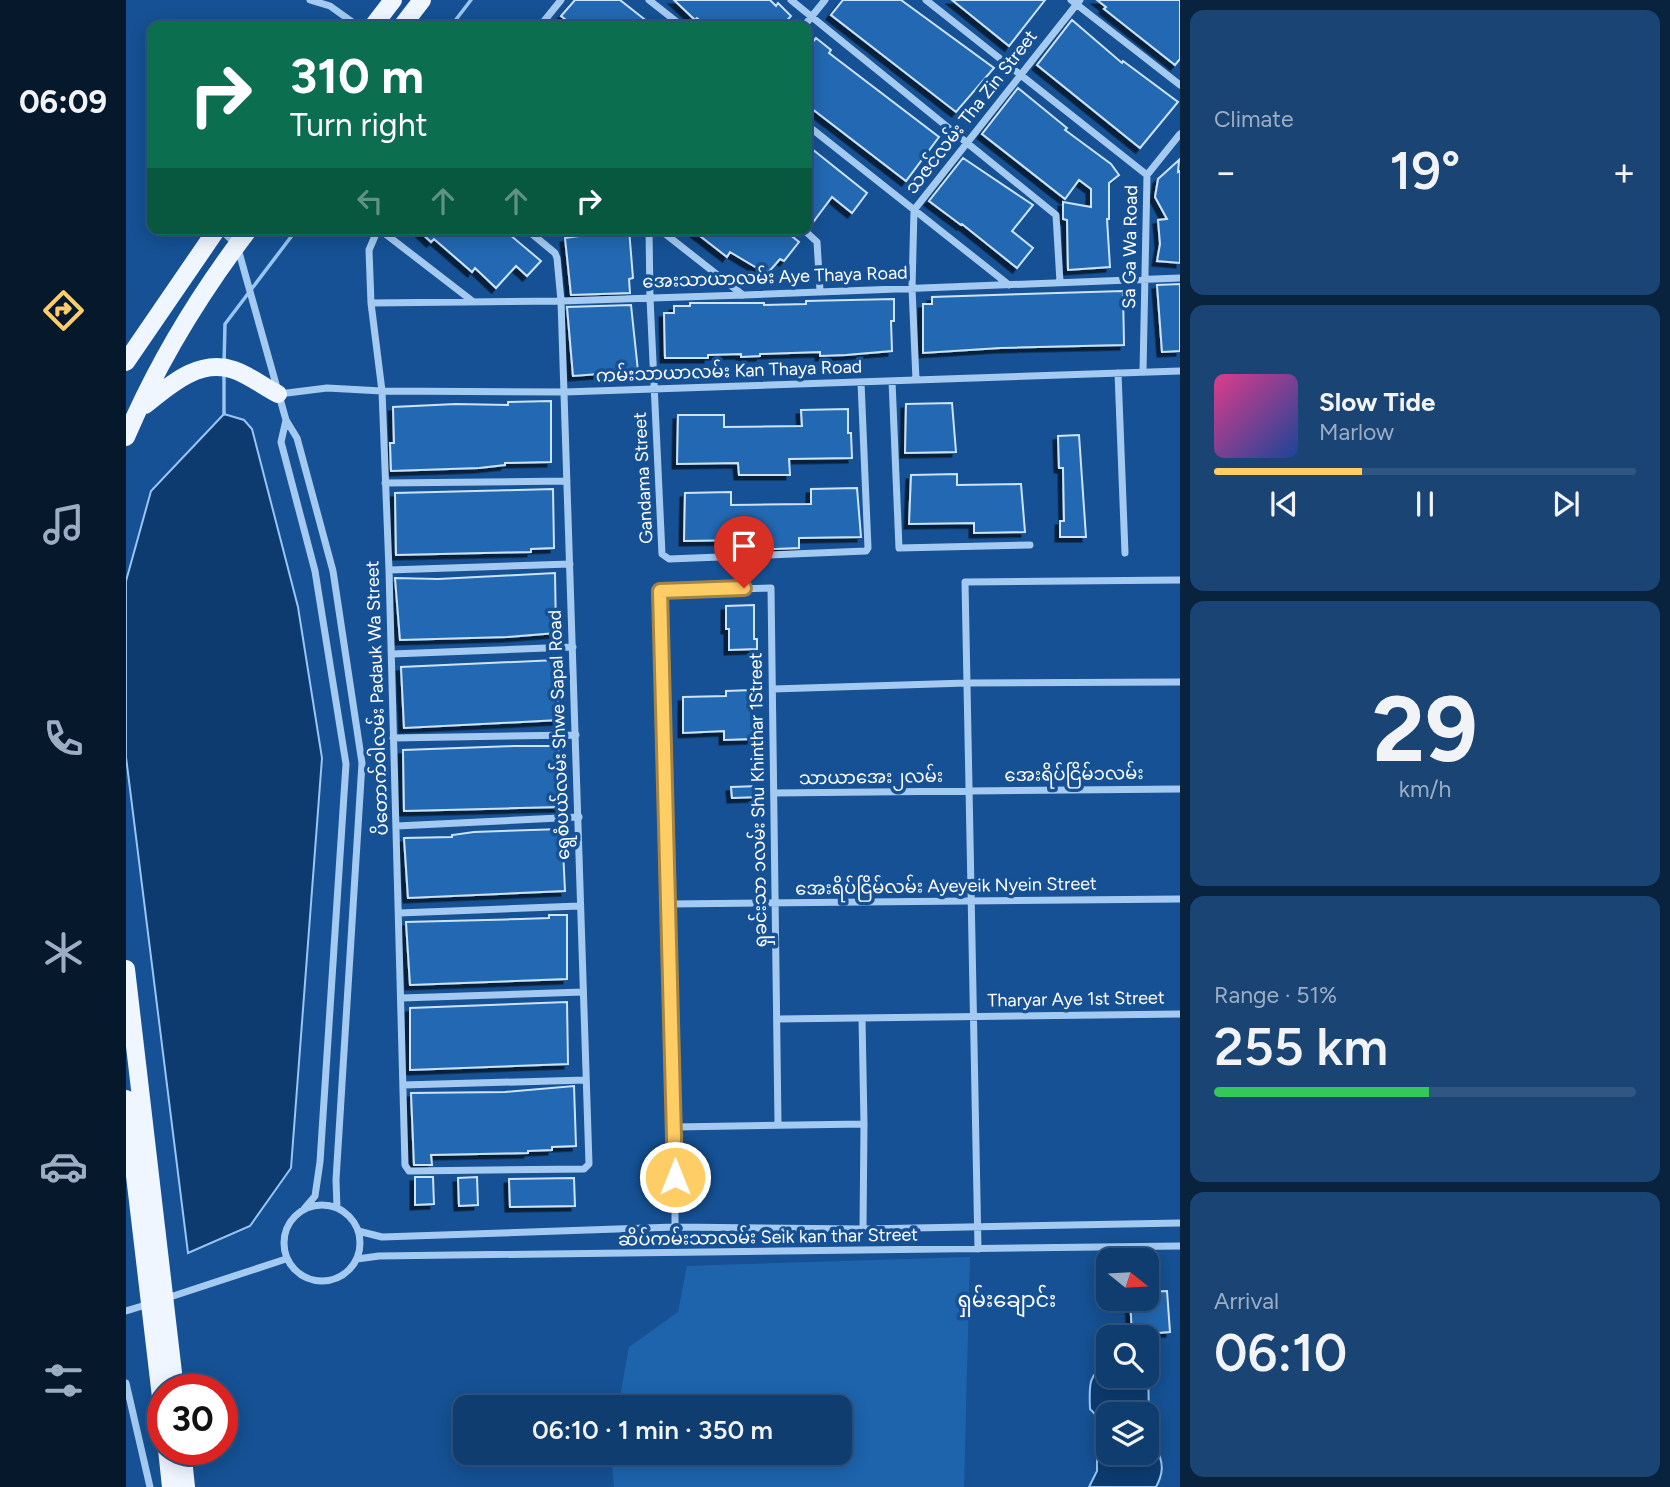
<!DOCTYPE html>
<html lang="en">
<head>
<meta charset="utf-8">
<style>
	body { margin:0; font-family:Figtree,"Noto Sans Myanmar",sans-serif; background:#194474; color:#f1f3f6; height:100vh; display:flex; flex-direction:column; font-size:26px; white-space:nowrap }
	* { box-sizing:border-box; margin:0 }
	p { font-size:23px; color:#9caec3 }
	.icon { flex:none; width:38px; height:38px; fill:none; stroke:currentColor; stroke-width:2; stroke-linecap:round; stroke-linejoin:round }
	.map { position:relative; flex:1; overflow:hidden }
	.sheet { display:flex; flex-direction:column; gap:10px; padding:10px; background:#09223d; width:490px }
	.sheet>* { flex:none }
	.top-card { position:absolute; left:21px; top:21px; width:665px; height:214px; border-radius:14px; box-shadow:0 4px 18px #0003,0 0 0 2px #305682; background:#0b6e4f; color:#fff; overflow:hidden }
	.needle { width:46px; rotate:108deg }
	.fabs { position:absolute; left:970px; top:1248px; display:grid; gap:14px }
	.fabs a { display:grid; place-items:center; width:63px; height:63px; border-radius:14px; background:#103d6f; box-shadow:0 4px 18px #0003,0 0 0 2px #305682; font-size:35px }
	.speed { position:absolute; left:21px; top:1374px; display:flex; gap:14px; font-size:35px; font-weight:700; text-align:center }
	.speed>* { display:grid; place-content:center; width:91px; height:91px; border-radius:50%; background:#103d6f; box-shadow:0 4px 18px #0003,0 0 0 2px #305682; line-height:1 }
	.speed .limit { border:10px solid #d22; background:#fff; color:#111 }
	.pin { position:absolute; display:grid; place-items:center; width:60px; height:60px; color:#fff; margin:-72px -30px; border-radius:50% 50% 50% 0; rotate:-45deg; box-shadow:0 0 7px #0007 }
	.pin .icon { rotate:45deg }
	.me { position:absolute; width:77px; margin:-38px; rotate:0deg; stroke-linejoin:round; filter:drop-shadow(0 0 5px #0008) }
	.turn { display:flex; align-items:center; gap:24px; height:147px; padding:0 28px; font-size:32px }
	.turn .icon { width:91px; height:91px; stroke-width:2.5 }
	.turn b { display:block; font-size:49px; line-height:60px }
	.lanes { display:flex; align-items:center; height:66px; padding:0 28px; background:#0003; justify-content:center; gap:35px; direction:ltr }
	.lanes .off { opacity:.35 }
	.big { font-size:52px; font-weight:600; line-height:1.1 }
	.sheet .card { flex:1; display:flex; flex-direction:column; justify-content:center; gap:10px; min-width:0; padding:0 24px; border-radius:14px; background:#194474 }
	.sheet .dial { align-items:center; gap:0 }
	.dial b { font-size:91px; line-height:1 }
	.song { display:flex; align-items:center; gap:21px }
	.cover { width:84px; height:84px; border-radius:10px; background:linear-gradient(135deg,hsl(330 70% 55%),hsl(220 70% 35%)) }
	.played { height:7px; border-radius:4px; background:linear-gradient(90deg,#ffcd65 35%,#305682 35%) }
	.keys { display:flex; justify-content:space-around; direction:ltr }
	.heat { display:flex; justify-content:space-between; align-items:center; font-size:38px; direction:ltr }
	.charge { height:10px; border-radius:5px; background:linear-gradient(90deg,#34c759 51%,#305682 0) }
	.trip { position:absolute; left:327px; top:1395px; width:399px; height:70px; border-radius:14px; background:#103d6f; box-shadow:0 4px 18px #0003,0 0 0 2px #305682; font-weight:600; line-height:70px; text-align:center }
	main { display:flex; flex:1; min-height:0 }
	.dock { display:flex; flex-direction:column; width:126px; justify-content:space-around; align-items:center; background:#06182c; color:#9caec3 }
	.dock .icon { width:49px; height:49px }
	.dock .current { color:#ffcd65 }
	.dock b { font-size:32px; color:#f1f3f6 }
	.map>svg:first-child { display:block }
</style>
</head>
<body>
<main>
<nav class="dock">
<b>06:09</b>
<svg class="icon current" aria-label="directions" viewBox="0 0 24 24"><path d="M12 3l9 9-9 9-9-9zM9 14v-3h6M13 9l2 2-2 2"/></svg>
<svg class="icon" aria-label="music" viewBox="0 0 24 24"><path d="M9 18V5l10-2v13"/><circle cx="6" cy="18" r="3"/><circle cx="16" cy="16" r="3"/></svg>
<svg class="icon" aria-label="phone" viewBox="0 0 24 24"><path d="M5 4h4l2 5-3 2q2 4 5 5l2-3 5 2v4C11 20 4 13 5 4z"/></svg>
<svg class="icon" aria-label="climate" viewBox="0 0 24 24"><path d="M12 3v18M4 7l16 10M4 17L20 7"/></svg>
<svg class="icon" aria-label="car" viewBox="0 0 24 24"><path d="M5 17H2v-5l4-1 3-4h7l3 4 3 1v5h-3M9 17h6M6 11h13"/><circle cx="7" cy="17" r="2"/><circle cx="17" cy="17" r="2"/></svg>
<svg class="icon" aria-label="filters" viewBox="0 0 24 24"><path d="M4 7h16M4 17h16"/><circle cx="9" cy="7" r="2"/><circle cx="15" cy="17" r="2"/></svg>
</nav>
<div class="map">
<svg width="1054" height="1487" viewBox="0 0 1054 1487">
	<defs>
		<filter id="shadow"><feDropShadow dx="-4.5" dy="4.5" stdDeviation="0" flood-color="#0009"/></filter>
	</defs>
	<rect width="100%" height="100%" fill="#155194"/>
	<!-- green -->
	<path fill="#1d64ad" d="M844 1257 838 1487H488L485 1453 714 1452V1407H492L503 1347 552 1312 561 1266Z"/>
	<!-- water -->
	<path fill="#0d3b70" stroke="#97c5f4" stroke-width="2" d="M98 414 118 420 126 429 172 607 196 758 165 1168 124 1226 62 1253 0 757V581L25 491Z
		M982 1361V1376H1020L1022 1365 1023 1418 1020 1419V1414H982V1418L970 1415 964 1409C963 1384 962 1376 982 1361Z
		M1020 1448 1031 1450C1038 1464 1037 1474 1030 1487H963L971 1471V1458L979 1450H982V1452H1020Z"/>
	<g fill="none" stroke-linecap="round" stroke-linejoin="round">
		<!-- stream -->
		<path stroke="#97c5f4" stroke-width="3.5" d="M325 26 345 0
			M98 364 99 324 171 229
			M98 414V375"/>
	</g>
	<!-- building -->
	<path fill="#2368b2" stroke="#cce3fc" stroke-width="2" filter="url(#shadow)" d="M449 0H494L527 26H448L435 16Z
		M548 0H644L650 6 652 3 665 16 656 26H580L571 18 569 20Z
		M717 0H775L868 68 830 112 705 15Z
		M826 0H919L883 46Z
		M971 0H1054V59L1049 65 978 9 980 7Z
		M946 20 996 63 997 61 1052 102 1014 148 911 65Z
		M690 38 705 50 703 53 813 137 780 181 681 105V49Z
		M892 88 941 128 939 130 985 164 993 175 983 183V219H981L984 267 942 270 941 220 937 219V202L965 207V189L953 180 939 199 856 134Z
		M681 145 741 193 726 213 706 197 688 221 681 215Z
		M837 158 907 205 886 231 907 248 891 268 836 224 835 225 803 201Z
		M1053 160 1052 172 1054 171V263L1031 261 1034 244 1032 220 1041 219 1029 197 1032 179Z
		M291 229H373L381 236 383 234 415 261 401 276 390 266 370 288 349 268 346 272 308 239 305 242Z
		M503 229 507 278 503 279 504 293 445 295 439 238Z
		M565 229H657L673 242 658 261 654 259 641 274 604 252 601 257Z
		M1054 284V351L1036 352 1031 285Z
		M997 291 998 345 874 348 797 353V304H806V297Z
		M768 299V321H765L766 351 720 355 694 356V352L634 354V356L615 357V354L582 355V358H539L538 313H548V306H564V303H638V305L680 304V301Z
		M505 305 512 371 447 376 441 307Z
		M425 401V462L379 463V465L353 468 265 471 264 443H268L267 407 330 404 382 405V402Z
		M826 403 830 452 779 453 780 404Z
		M722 409V433H725L726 458 663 459 664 475H613L612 463 551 464 552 415H598V427L676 426 675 410Z
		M953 435 960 537H934V521H938L937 468H933L932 436Z
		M831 474V485L895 484 899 532 848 533V523L783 524 785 475Z
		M731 488 735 537 673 538V548L622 550 621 540 558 541 559 493 605 492V505L685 504V489Z
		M427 489 428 548 405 549V552L270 555 269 493Z
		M429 573 430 633 381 637 274 640 269 578 312 579Z
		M628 605V639H631V649L603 650V629H600V606Z
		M431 660 433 720 278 728 275 667Z
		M627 690 629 726H626V739L598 740V731L557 733V697L600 696V691Z
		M388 746H432L435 807 278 811 277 750Z
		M633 786V797L606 798 605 787Z
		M436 829 439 891 282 898 278 838 326 837V835L348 832Z
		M423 915H441V979L284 985 280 922 395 919 423 918Z
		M441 1002 442 1064 284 1070V1008Z
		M448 1086 450 1146 426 1147V1150L402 1151V1153L305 1155 306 1165H288L285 1093 379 1092Z
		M289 1177H307L308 1204 289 1205Z
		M351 1177 352 1205 333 1206 332 1178Z
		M448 1178 449 1206 384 1207 383 1179Z
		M1041 1291 1044 1332 1006 1335 1004 1298H1020V1292Z"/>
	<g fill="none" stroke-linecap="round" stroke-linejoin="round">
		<!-- street -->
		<path stroke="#a4caf1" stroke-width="7" d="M184 0 204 6 232 26
			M523 0 556 26
			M665 0 930 215 934 282
			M800 0 1021 175
			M945 0 1054 85
			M414 26 435 0
			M678 26 699 0
			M681 125 883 285
			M94 229 111 245 160 420 171 438 207 571 236 763 210 1180 211 1208
			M252 229 243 250 245 303 256 391 263 570 279 1165 283 1171 458 1169 463 1164 435 301 431 258 429 253 400 229
			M253 229 345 300
			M523 229 524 298 536 554 543 559 740 551 742 548 735 382
			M533 229 617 295
			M677 229 691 242 694 291
			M245 303 435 301 618 295 1054 278
			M1017 372 1021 175 1054 134
			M992 373 999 553
			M790 380 786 288 788 210 954 0
			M766 381 773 548 904 545
			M153 394 201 388 256 391 439 392 1054 371
			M160 420 155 442 189 571 220 764 194 1162 189 1196 178 1209
			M259 483 441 481
			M263 570 444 564
			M266 654 447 647
			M647 689 841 683 1054 682
			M267 738 450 735
			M648 793 1054 789
			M271 826 453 817
			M543 904 1054 899
			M273 913 453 906
			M275 998 457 992
			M736 1018 738 1124 737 1229
			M651 1019 1054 1014
			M277 1085 460 1080
			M549 1127 738 1124
			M158 1243a38 38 0 1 1 76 0a38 38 0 1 1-76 0Z
			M549 1227V1127L534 591 645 588 652 1124
			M232 1231 256 1237 549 1227 737 1229 1054 1223
			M852 1249 839 582 1054 580
			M231 1259 253 1256 1054 1246
			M41 1298 160 1259
			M0 1311 23 1304
			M0 1383 24 1487"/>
		<!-- primary -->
		<path stroke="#eff6ff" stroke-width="18" d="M247 26 267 0
			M276 26 296 0
			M0 362 91 229
			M19 405C44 385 73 358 108 370 123 375 138 387 152 394
			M0 437C31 364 75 292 123 229
			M41 1449 45 1487
			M56 1449 60 1487"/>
		<!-- primary-bridge -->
		<path stroke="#eff6ff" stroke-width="18" d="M0 969 49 1390
			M0 1099 37 1414"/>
	</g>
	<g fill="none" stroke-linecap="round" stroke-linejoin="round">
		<!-- route casing -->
		<g stroke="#a68542" stroke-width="18">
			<path id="route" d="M549 1177 534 591 618 588"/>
		</g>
		<!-- route -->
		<use href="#route" stroke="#ffcd65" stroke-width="12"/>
	</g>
	<g text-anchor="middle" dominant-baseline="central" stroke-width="7" stroke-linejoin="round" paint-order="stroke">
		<!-- street labels -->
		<g font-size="18" fill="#fff" stroke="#155194">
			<text transform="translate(845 112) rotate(-52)">သဇင်လမ်း Tha Zin Street</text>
			<text transform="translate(1004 247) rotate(-89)">Sa Ga Wa Road</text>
			<text transform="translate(649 277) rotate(-2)">အေးသာယာလမ်း Aye Thaya Road</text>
			<text transform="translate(603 371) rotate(-2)">ကမ်းသာယာလမ်း Kan Thaya Road</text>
			<text transform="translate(517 478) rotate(-93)">Gandama Street</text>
			<text transform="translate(251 698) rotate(-92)">ပိတောက်ဝါလမ်း Padauk Wa Street</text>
			<text transform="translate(433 735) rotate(-92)">ရွေစံပယ်လမ်း Shwe Sapal Road</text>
			<text transform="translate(948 774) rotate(-1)">အေးရိပ်ငြိမ်၁လမ်း</text>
			<text transform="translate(745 777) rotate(-1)">သာယာအေး၂လမ်း</text>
			<text transform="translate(632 800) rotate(-91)">ရှခင်းသာ ၁လမ်း Shu Khinthar 1Street</text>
			<text transform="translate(820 886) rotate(-1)">အေးရိပ်ငြိမ်လမ်း Ayeyeik Nyein Street</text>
			<text transform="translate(950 999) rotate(-1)">Tharyar Aye 1st Street</text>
			<text transform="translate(642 1237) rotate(-1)">ဆိပ်ကမ်းသာလမ်း Seik kan thar Street</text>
		</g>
		<!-- quarter labels -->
		<g font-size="21" fill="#fff" stroke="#155194">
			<text x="881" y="1299">ရှမ်းချောင်း</text>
		</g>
	</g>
</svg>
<div class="fabs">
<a><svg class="needle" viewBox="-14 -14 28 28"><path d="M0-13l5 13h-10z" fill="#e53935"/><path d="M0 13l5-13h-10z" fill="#9caec3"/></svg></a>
<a><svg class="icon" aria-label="search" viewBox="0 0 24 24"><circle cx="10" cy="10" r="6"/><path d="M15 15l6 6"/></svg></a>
<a><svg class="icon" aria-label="layers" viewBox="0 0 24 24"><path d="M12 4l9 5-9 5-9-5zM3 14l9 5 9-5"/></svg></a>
</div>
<div class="speed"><div class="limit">30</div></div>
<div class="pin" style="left:618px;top:588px;background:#d93025"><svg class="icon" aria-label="arrive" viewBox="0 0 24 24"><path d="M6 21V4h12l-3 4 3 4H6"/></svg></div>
<svg class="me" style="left:549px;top:1177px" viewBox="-20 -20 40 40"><circle r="17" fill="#ffcd65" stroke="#fff" stroke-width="3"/><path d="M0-11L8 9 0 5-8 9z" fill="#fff"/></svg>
<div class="trip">06:10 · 1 min · 350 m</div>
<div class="top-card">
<div class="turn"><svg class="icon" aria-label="right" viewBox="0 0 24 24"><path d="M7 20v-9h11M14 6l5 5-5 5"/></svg><div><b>310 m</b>Turn right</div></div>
<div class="lanes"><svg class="icon off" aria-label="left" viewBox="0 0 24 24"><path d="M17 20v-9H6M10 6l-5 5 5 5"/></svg><svg class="icon off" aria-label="ahead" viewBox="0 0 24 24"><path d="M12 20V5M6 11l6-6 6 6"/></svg><svg class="icon off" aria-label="ahead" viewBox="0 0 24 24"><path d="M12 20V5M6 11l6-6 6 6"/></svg><svg class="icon" aria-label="right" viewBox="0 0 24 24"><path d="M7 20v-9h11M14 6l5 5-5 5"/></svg></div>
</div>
</div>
<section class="sheet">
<div class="card"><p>Climate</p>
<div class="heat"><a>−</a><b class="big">19°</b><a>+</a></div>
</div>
<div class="card">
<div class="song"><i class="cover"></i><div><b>Slow Tide</b><p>Marlow</p></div></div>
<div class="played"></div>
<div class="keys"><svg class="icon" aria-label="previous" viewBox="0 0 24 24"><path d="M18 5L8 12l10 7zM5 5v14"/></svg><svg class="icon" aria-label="pause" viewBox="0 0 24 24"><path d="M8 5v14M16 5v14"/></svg><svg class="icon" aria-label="next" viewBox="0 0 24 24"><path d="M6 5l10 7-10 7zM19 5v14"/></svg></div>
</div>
<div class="card dial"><b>29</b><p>km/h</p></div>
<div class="card"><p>Range · 51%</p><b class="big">255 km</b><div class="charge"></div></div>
<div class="card"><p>Arrival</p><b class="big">06:10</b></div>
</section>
</main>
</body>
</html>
